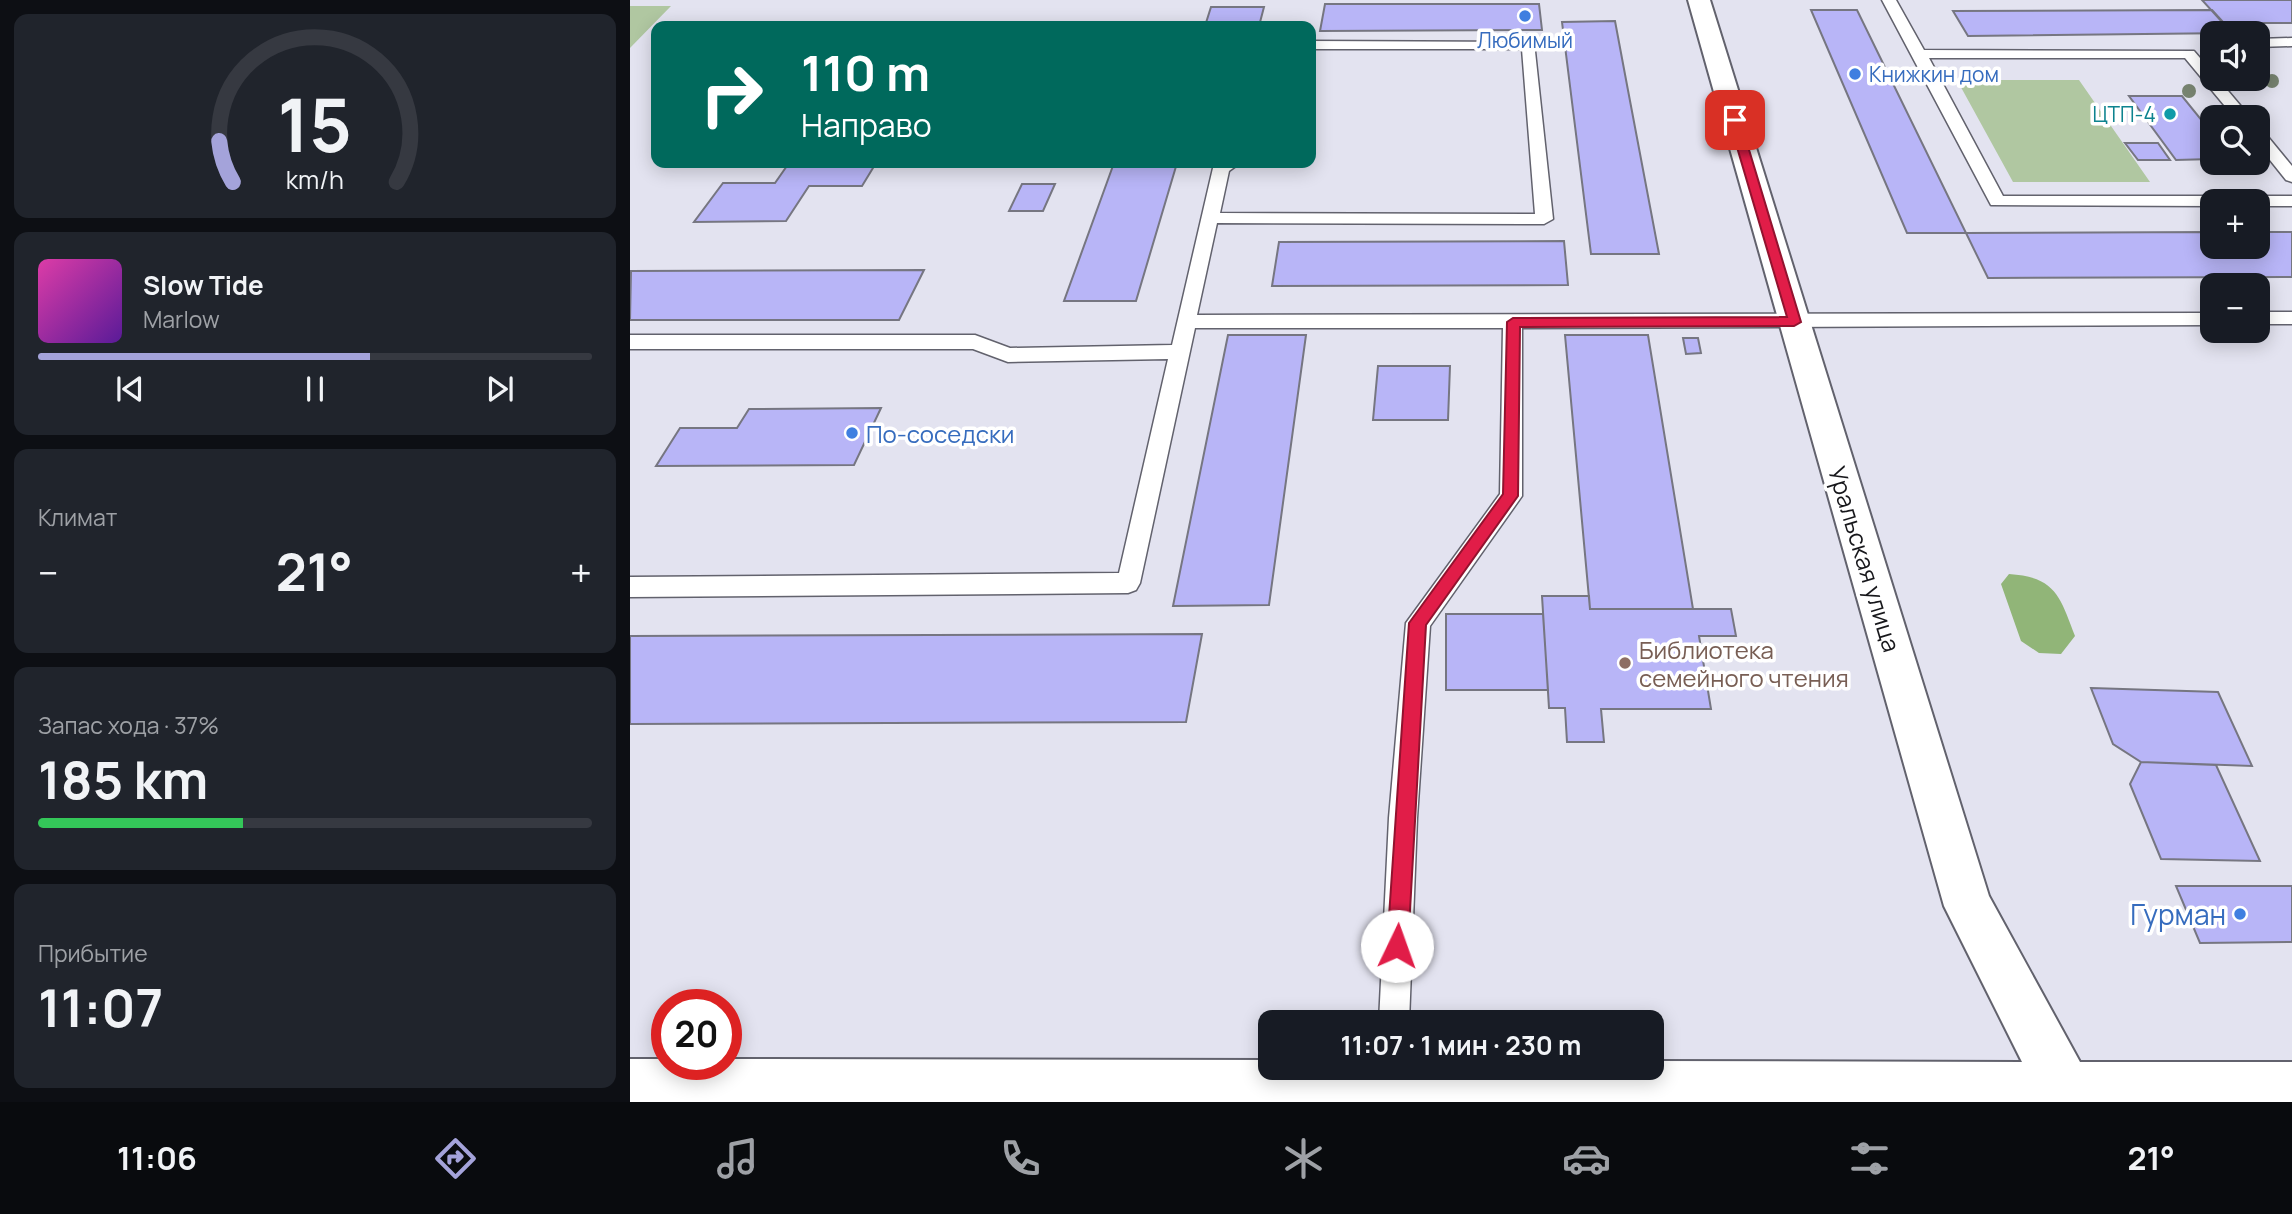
<!DOCTYPE html>
<html lang="ru">
<head>
<meta charset="utf-8">
<style>
	body { margin:0; font-family:Manrope,sans-serif; background:#20242c; color:#f1f3f6; height:100vh; display:flex; flex-direction:column; font-size:26px; white-space:nowrap }
	* { box-sizing:border-box; margin:0 }
	p { font-size:23px; color:#9ea1a6 }
	.icon { flex:none; width:38px; height:38px; fill:none; stroke:currentColor; stroke-width:2; stroke-linecap:round; stroke-linejoin:round }
	.map { position:relative; flex:1; overflow:hidden }
	.details { display:flex; flex-direction:column; gap:14px; padding:14px; background:#0d0f14; width:630px }
	.details>* { flex:none }
	.banner { position:absolute; left:21px; top:21px; width:665px; height:147px; border-radius:14px; box-shadow:0 4px 18px #0003; background:#00695c; color:#fff; overflow:hidden }
	.buttons { position:absolute; left:1570px; top:21px; display:grid; gap:14px }
	.buttons a { display:grid; place-items:center; width:70px; height:70px; border-radius:14px; background:#171b24; box-shadow:0 4px 18px #0003; font-size:35px }
	.speed { position:absolute; left:21px; top:989px; display:flex; gap:14px; font-size:35px; font-weight:700; text-align:center }
	.speed>* { display:grid; place-content:center; width:91px; height:91px; border-radius:50%; background:#171b24; box-shadow:0 4px 18px #0003; line-height:1 }
	.speed .limit { border:10px solid #d22; background:#fff; color:#111 }
	.pin { position:absolute; display:grid; place-items:center; width:60px; height:60px; color:#fff; margin:-30px; border-radius:14px; box-shadow:0 4px 10px #0006 }
	.me { position:absolute; width:77px; margin:-38px; rotate:3deg; stroke-linejoin:round; filter:drop-shadow(0 0 5px #0008) }
	.turn { display:flex; align-items:center; gap:24px; height:147px; padding:0 35px; font-size:32px }
	.turn .icon { width:91px; height:91px; stroke-width:2.5 }
	.turn b { display:block; font-size:49px; line-height:60px }
	.big { font-size:52px; font-weight:700; line-height:1.1 }
	.details .widget { flex:1; display:flex; flex-direction:column; justify-content:center; gap:10px; min-width:0; padding:0 24px; border-radius:14px; background:#20242c }
	.details .dial { align-items:center; gap:0 }
	.dial svg { height:182px; overflow:visible; fill:none; stroke:#363941; stroke-width:7; stroke-linecap:round; text-anchor:middle }
	.dial text { fill:#f1f3f6; stroke:none }
	.song { display:flex; align-items:center; gap:21px }
	.cover { width:84px; height:84px; border-radius:10px; background:linear-gradient(135deg,hsl(320 70% 55%),hsl(270 70% 35%)) }
	.played { height:7px; border-radius:4px; background:linear-gradient(90deg,#a4a3da 60%,#363941 60%) }
	.keys { display:flex; justify-content:space-around; direction:ltr }
	.heat { display:flex; justify-content:space-between; align-items:center; font-size:38px; direction:ltr }
	.charge { height:10px; border-radius:5px; background:linear-gradient(90deg,#34c759 37%,#363941 0) }
	.trip { position:absolute; left:628px; top:1010px; width:406px; height:70px; border-radius:14px; background:#171b24; box-shadow:0 4px 18px #0003; font-weight:700; line-height:70px; text-align:center }
	.tabs { display:flex; height:112px; justify-content:space-around; align-items:center; background:#090b0e; color:#9ea1a6 }
	.tabs .icon { width:49px; height:49px }
	.tabs .current { color:#a4a3da }
	.tabs b { font-size:32px; color:#f1f3f6 }
	main { display:flex; flex:1; min-height:0 }
	.map>svg:first-child { display:block }
</style>
</head>
<body>
<main>
<section class="details">
<div class="widget dial"><svg viewBox="0 0 100 80">
<path d="M14 69A42 42 0 1 1 86 69"/>
<path d="M14 69A42 42 0 0 1 8 51" stroke="#a4a3da"/>
<text x="50" y="56" font-size="32" font-weight="700">15</text>
<text x="50" y="72" font-size="11">km/h</text>
</svg></div>
<div class="widget">
<div class="song"><i class="cover"></i><div><b>Slow Tide</b><p>Marlow</p></div></div>
<div class="played"></div>
<div class="keys"><svg class="icon" aria-label="previous" viewBox="0 0 24 24"><path d="M18 5L8 12l10 7zM5 5v14"/></svg><svg class="icon" aria-label="pause" viewBox="0 0 24 24"><path d="M8 5v14M16 5v14"/></svg><svg class="icon" aria-label="next" viewBox="0 0 24 24"><path d="M6 5l10 7-10 7zM19 5v14"/></svg></div>
</div>
<div class="widget"><p>Климат</p>
<div class="heat"><a>−</a><b class="big">21°</b><a>+</a></div>
</div>
<div class="widget"><p>Запас хода · 37%</p><b class="big">185 km</b><div class="charge"></div></div>
<div class="widget"><p>Прибытие</p><b class="big">11:07</b></div>
</section>
<div class="map">
<svg width="1662" height="1102" viewBox="0 0 1662 1102">
	<rect width="100%" height="100%" fill="#e3e3f0"/>
	<!-- green -->
	<path fill="#b0c7a1" d="M0 6H41L0 48Z
		M1327 80H1449L1520 182H1383Z"/>
	<!-- forest -->
	<path fill="#91b578" d="M1379 574C1426 577 1430 597 1445 636L1431 654 1409 653 1391 641 1371 584Z"/>
	<!-- building -->
	<path fill="#b8b5f7" stroke="#767681" stroke-width="2" d="M1572 0H1662V23H1593Z
		M695 4H909L912 30 690 31Z
		M581 7H634L629 26H575Z
		M1181 10H1227L1336 233H1277Z
		M1582 10 1603 33 1338 36 1323 11Z
		M985 21 997 85 1029 254H961L932 22Z
		M1499 96H1552L1582 133V159L1546 160Z
		M1495 143H1528L1540 160H1508Z
		M159 163H246L232 186H179L156 221 64 222 93 183H145Z
		M484 163H547L506 301H434Z
		M392 184H425L413 211H379Z
		M1582 232V247H1628V232H1662V277L1358 278 1336 233Z
		M934 241 938 285 642 286 649 242Z
		M294 270 269 320H0L1 271Z
		M598 335H676L639 605 543 606Z
		M935 335H1018L1063 609H960Z
		M1053 338H1068L1071 353 1056 354Z
		M748 366H820L818 420H743Z
		M251 408 224 465 26 466 50 428H107L119 409Z
		M912 596H959L960 609H1101L1106 636H1069L1081 709H971L974 742H937L935 708H919Z
		M816 614H913L918 690H816Z
		M572 634 556 722 0 724V636Z
		M1461 688 1588 692 1622 766 1511 762 1483 744Z
		M1511 762 1586 765 1630 861 1531 859 1500 784Z
		M1546 886H1662V942L1570 943Z"/>
	<g fill="none" stroke-linecap="round" stroke-linejoin="round">
		<!-- service casing -->
		<g stroke="#62626d" stroke-width="3">
			<path id="service" d="M1252 0H1266L1294 50 1564 51 1582 72V79H1588L1620 117H1604L1555 58H1299L1373 196H1662V206H1628V201H1582V206L1361 205Z
				M1662 38V46L1628 47V39Z
				M681 41 904 42 923 219 914 224 587 223 567 315 1582 313V325L892 328V496L800 626 787 818 779 1022H749L759 818 776 623 870 494 873 328H565L510 583 506 590 498 593 0 597V577L489 573 538 359 378 362 343 349H0V335H345L380 348 542 345 583 168 589 163H610L599 171 590 213 905 214 892 49H681Z
				M1628 130 1634 132 1662 166V182L1656 180 1628 145Z
				M1628 312H1662V324H1628Z"/>
		</g>
		<!-- tertiary casing -->
		<g stroke="#62626d" stroke-width="4">
			<path id="tertiary" d="M1058 0H1080L1359 896 1450 1062H1662V1102H0V1059H37V1064H96V1059L640 1060V1068H1022V1061L1392 1062 1314 906Z"/>
		</g>
		<!-- service -->
		<use href="#service" fill="#fff" fill-rule="evenodd"/>
		<!-- tertiary -->
		<use href="#tertiary" fill="#fff" fill-rule="evenodd"/>
	</g>
	<!-- trees -->
	<g fill="#778370">
		<circle cx="1642" cy="81" r="7"/>
		<circle cx="1559" cy="91" r="7"/>
	</g>
	<!-- route -->
	<path fill="#e11d48" stroke="#92132f" stroke-width="2" d="M1105 117 1110 120 1171 322 1164 326 890 327 888 496 796 625 778 946 775 953 767 956 760 953 757 946 779 623 873 494 877 322 883 318 1157 317 1099 120Z"/>
	<!-- markers -->
	<g fill="#3f7fe0" stroke="#fff" stroke-width="2.5">
		<circle cx="895" cy="16" r="7"/>
		<circle cx="1225" cy="74" r="7"/>
		<circle cx="222" cy="433" r="7"/>
		<circle cx="1610" cy="914" r="7"/>
	</g>
	<circle fill="#0f9aa8" stroke="#fff" stroke-width="2.5" cx="1540" cy="114" r="7"/>
	<circle fill="#8d6e63" stroke="#fff" stroke-width="2.5" cx="995" cy="663" r="7"/>
	<g text-anchor="middle" dominant-baseline="central" stroke-width="7" stroke-linejoin="round" paint-order="stroke">
		<!-- far-shop labels -->
		<g font-size="21" fill="#366cbe" stroke="#fff">
			<text x="895" y="40">Любимый</text>
			<text x="1239" y="74" text-anchor="start">Книжкин дом</text>
		</g>
		<!-- far-culture labels -->
		<g font-size="21" fill="#0d838f" stroke="#fff" text-anchor="end">
			<text x="1526" y="114">ЦТП-4</text>
		</g>
		<!-- shop labels -->
		<g font-size="24" fill="#366cbe" stroke="#fff" text-anchor="start">
			<text x="236" y="433">По-соседски</text>
		</g>
		<!-- street labels -->
		<g font-size="24" fill="#17171b" stroke="#fff">
			<text transform="translate(1235 559) rotate(73)">Уральская улица</text>
		</g>
		<!-- education labels -->
		<g font-size="24" fill="#785e54" stroke="#fff" text-anchor="start">
			<text x="1009" y="649">Библиотека<tspan x="1009" dy="28">семейного чтения</tspan></text>
		</g>
		<!-- near-shop labels -->
		<g font-size="28" fill="#366cbe" stroke="#fff" text-anchor="end">
			<text x="1596" y="914">Гурман</text>
		</g>
	</g>
</svg>
<div class="buttons">
<a><svg class="icon" aria-label="sound" viewBox="0 0 24 24"><path d="M4 9h4l5-4v14l-5-4H4zM17 9q2 3 0 6"/></svg></a>
<a><svg class="icon" aria-label="search" viewBox="0 0 24 24"><circle cx="10" cy="10" r="6"/><path d="M15 15l6 6"/></svg></a>
<a>+</a>
<a>−</a>
</div>
<div class="speed"><div class="limit">20</div></div>
<div class="pin" style="left:1105px;top:120px;background:#d93025"><svg class="icon" aria-label="arrive" viewBox="0 0 24 24"><path d="M6 21V4h12l-3 4 3 4H6"/></svg></div>
<svg class="me" style="left:767px;top:946px" viewBox="-20 -20 40 40"><circle r="19" fill="#fff"/><path d="M0-13L10 11 0 6-10 11z" fill="#e11d48"/></svg>
<div class="trip">11:07 · 1 мин · 230 m</div>
<div class="banner">
<div class="turn"><svg class="icon" aria-label="right" viewBox="0 0 24 24"><path d="M7 20v-9h11M14 6l5 5-5 5"/></svg><div><b>110 m</b>Направо</div></div>
</div>
</div>
</main>
<nav class="tabs">
<b>11:06</b>
<svg class="icon current" aria-label="directions" viewBox="0 0 24 24"><path d="M12 3l9 9-9 9-9-9zM9 14v-3h6M13 9l2 2-2 2"/></svg>
<svg class="icon" aria-label="music" viewBox="0 0 24 24"><path d="M9 18V5l10-2v13"/><circle cx="6" cy="18" r="3"/><circle cx="16" cy="16" r="3"/></svg>
<svg class="icon" aria-label="phone" viewBox="0 0 24 24"><path d="M5 4h4l2 5-3 2q2 4 5 5l2-3 5 2v4C11 20 4 13 5 4z"/></svg>
<svg class="icon" aria-label="climate" viewBox="0 0 24 24"><path d="M12 3v18M4 7l16 10M4 17L20 7"/></svg>
<svg class="icon" aria-label="car" viewBox="0 0 24 24"><path d="M5 17H2v-5l4-1 3-4h7l3 4 3 1v5h-3M9 17h6M6 11h13"/><circle cx="7" cy="17" r="2"/><circle cx="17" cy="17" r="2"/></svg>
<svg class="icon" aria-label="filters" viewBox="0 0 24 24"><path d="M4 7h16M4 17h16"/><circle cx="9" cy="7" r="2"/><circle cx="15" cy="17" r="2"/></svg>
<b>21°</b>
</nav>
</body>
</html>
